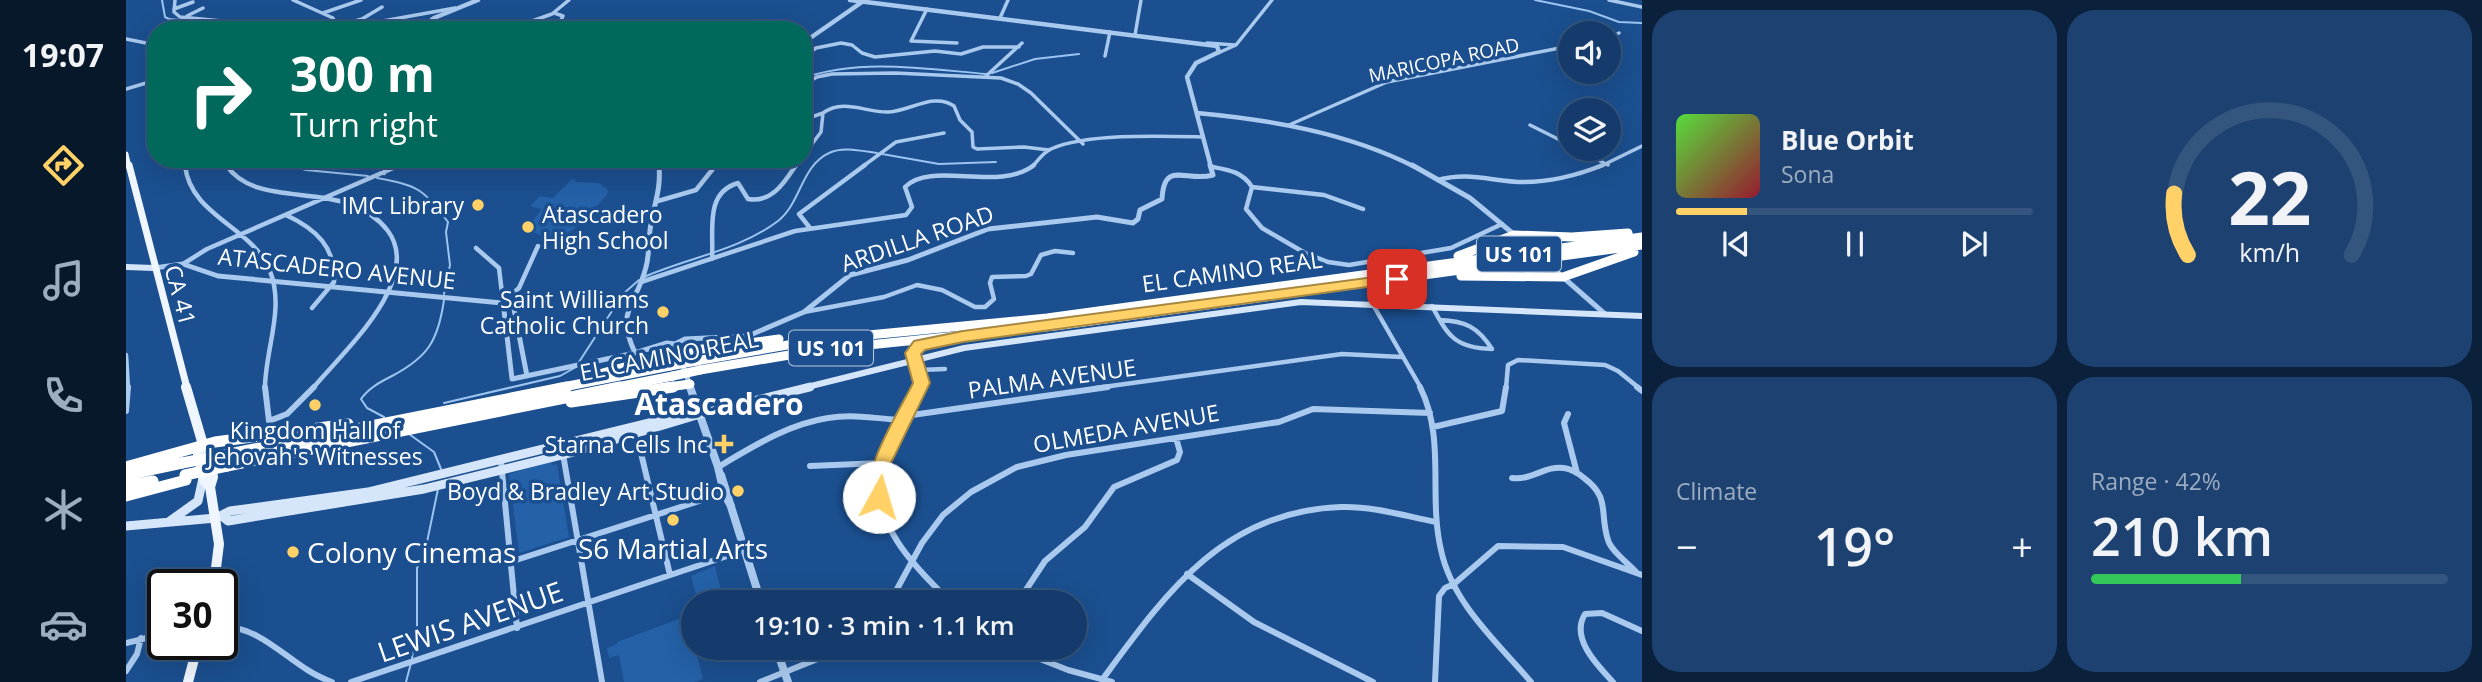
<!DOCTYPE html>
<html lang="en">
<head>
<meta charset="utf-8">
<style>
	body { margin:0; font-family:"Open Sans",sans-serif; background:#1d4271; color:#f1f3f6; height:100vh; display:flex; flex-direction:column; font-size:26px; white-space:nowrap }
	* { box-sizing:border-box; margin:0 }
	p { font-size:23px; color:#9dadc1 }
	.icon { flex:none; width:38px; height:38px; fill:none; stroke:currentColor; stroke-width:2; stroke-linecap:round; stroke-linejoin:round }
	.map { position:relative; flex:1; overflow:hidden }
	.panel { display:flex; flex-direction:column; gap:10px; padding:10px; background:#0b203b; width:840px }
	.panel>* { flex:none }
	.banner { position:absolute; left:21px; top:21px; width:665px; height:147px; border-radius:28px; box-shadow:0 7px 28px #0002,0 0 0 2px #33557e; background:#00695c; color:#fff; overflow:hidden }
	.tools { position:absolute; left:1432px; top:21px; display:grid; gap:14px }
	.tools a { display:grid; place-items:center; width:63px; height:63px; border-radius:50%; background:#143b6b; box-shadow:0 7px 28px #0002,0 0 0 2px #33557e; font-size:35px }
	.speed { position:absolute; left:21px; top:569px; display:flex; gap:14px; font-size:35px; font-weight:700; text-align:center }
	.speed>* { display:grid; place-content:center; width:91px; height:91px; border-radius:50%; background:#143b6b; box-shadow:0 7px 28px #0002,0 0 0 2px #33557e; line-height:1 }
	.speed .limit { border:4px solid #111; border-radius:10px; background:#fff; color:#111 }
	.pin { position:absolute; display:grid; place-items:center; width:60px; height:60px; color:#fff; margin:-30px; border-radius:14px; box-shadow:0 4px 10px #0006 }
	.me { position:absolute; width:77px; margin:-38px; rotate:6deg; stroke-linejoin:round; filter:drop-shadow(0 0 5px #0008) }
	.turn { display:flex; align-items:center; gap:24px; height:147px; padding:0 28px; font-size:32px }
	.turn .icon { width:91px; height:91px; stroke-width:2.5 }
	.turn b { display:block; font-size:49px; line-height:60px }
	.big { font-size:52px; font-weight:600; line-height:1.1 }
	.panel .tile { flex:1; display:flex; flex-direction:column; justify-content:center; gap:10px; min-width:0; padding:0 24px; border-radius:28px; background:#1d4271 }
	.panel .dial { align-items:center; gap:0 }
	.dial svg { height:182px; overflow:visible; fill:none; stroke:#33557e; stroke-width:7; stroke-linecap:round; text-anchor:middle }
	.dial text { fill:#f1f3f6; stroke:none }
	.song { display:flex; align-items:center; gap:21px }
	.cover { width:84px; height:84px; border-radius:10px; background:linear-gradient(135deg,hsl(110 70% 55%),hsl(350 70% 35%)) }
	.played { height:7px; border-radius:4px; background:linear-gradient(90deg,#ffd166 20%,#33557e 20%) }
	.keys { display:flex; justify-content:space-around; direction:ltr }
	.heat { display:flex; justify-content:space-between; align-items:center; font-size:38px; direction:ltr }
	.charge { height:10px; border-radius:5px; background:linear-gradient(90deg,#34c759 42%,#33557e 0) }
	.panel .tiles { flex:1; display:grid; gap:10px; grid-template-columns:repeat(2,1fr) }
	.trip { position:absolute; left:555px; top:590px; width:406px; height:70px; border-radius:35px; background:#143b6b; box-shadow:0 7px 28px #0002,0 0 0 2px #33557e; font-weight:600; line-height:70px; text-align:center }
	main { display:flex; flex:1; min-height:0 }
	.tab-bar { display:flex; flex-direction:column; width:126px; justify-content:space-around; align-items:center; background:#08182b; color:#9dadc1 }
	.tab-bar .icon { width:49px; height:49px }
	.tab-bar .selected { color:#ffd166 }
	.tab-bar b { font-size:32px; color:#f1f3f6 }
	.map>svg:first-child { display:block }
</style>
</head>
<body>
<main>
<nav class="tab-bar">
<b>19:07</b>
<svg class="icon selected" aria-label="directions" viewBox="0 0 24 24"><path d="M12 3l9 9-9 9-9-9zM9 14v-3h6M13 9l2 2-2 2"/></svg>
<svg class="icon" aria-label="music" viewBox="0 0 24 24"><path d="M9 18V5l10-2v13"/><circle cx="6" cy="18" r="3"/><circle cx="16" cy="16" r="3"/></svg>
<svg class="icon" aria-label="phone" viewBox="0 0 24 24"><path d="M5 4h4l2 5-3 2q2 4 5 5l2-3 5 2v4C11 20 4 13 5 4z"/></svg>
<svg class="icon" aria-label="climate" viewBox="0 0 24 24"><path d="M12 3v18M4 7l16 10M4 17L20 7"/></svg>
<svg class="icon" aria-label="car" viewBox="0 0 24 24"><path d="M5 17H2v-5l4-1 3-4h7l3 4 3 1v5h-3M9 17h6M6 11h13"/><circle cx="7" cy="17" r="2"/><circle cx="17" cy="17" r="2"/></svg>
</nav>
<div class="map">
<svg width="1516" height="682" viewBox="0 0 1516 682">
	<rect width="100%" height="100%" fill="#1b4f8f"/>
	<!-- green -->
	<path fill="#2461a8" d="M446 179 450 180 449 182 473 183 482 190 481 195C461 216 442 248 409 233L403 225 416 209 404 206 414 196 427 198Z
		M425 461 426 465 431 464 443 537 393 553 383 474Z
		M589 566 596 594 586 602H572L565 576Z
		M561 616 567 648H569L577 679 568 682H498L493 655 483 658 481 648 491 644V642Z"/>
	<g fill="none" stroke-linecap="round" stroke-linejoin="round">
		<!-- stream -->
		<path stroke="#9cc4f0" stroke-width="2" d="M36 0 39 17 43 19 86 23 112 30
			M1409 0 1463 11 1493 22 1516 23
			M866 73 909 59 953 54
			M677 78C736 58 800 69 860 74
			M756 154 813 164 870 162
			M148 159 180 170 242 176
			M251 178C293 186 296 188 322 222L320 232 324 265 318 294
			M518 277C561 258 614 250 652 221 675 203 675 166 703 153 717 146 736 151 751 153
			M453 362 497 294 513 280
			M318 403 434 376 450 367
			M258 417 241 408 235 399C243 388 254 382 266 376 302 357 312 341 318 300
			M283 434 308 452 315 469
			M286 658 291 626V568L300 547 312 489
			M280 682 285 663"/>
		<!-- minor-far2 -->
		<path stroke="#a9c9ee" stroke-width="3.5" d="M49 0 48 12 54 17 107 22 137 30
			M167 0 207 18 209 24 203 30
			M1483 0 1516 7
			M48 9 67 2
			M801 9 785 41 831 43
			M197 13 235 0
			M428 13 437 16 430 30
			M61 16 77 8
			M874 18 882 0
			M214 25 236 19 256 7
			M394 25 408 30
			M207 30 329 8
			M380 30 426 14 443 0
			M1009 35 1015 0
			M1482 38 1493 33
			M0 39 30 45
			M1081 43 1109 45
			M1092 53 1110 45 1146 0
			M979 56 984 32
			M677 57 690 48 715 43 726 45 736 53 749 57 809 51 835 54 857 47H893
			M860 76 896 43
			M677 85 691 77 706 74 769 73 875 78 892 84 905 93 957 144
			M0 89 30 80
			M677 120 697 113
			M1163 125 1261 82 1444 46
			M1404 125 1444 145
			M1450 149 1482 165
			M677 156 695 132 697 113C718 98 740 113 763 112 784 111 808 92 828 106L834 120 846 132 847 147 851 149 898 147 923 150
			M58 159 59 167
			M96 159 102 167
			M328 159H343
			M260 167 263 159
			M270 167 289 159
			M590 167 594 159
			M669 167 675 159
			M736 167 770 142 818 133
			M906 167C912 161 917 152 925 149 961 133 1037 136 1077 137
			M1473 167 1516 146"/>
		<!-- minor-far1 -->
		<path stroke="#a9c9ee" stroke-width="4.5" d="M59 165C64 216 127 227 144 271 159 309 139 350 139 388
			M100 165C134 214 219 175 262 231 298 280 215 354 187 388
			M1087 167C1103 170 1117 172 1126 187L1120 209 1136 228 1179 253 1202 262 1223 265 1325 248 1376 224
			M258 173 261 165
			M1312 180C1342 171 1368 182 1398 182 1425 182 1452 175 1477 165
			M1126 187 1198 195 1237 209
			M532 201 570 190 590 165
			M160 215C190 229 210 247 208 282L186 308
			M684 228 673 214 739 165
			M350 248 373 268 377 302
			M586 259C588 231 578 193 612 183L622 199C646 203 658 183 670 165
			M57 264 81 249 274 165
			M515 282 669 231 780 215 786 207 779 187C805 160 873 193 908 165
			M377 302 393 288 412 246
			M1246 303 1295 388
			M1306 306C1322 336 1329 348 1366 349 1352 327 1339 321 1314 320
			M678 312 758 297 791 285 816 290 849 307H859L868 299 864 283 866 277 900 276 905 274 915 255 929 251 947 253
			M0 355 2 388
			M787 359 796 378 794 388
			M793 370 819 369
			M970 388 1216 354 1276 357
			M1380 388 1382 365 1392 360 1479 365 1492 371 1513 388"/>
		<!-- minor -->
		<path stroke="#a9c9ee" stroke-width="6" d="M139 387 143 421 161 414 188 387
			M794 387C783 413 764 437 756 464 740 519 789 568 825 602
			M1294 387C1320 439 1302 495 1315 550 1326 603 1372 643 1405 682
			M1511 387 1516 391
			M0 411 2 387
			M1442 414 1438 423 1451 473
			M1307 427 1376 411 1380 387
			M510 432 544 575
			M437 454 476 682
			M375 461 391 628
			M684 466 756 463
			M592 467C626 447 662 424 702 418 725 414 749 418 773 420L779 416 982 387
			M1386 478C1405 481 1420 465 1438 468 1445 469 1452 473 1458 478 1485 498 1473 513 1482 540 1485 551 1502 563 1510 572
			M384 562 598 493
			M1061 574 1128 622 1247 682
			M764 602 796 543 817 515 845 492 891 467 940 455 1153 422 1187 409 1304 413
			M892 602 919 561 959 527 988 487 1051 460 1054 452 1050 438
			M96 626C141 628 165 668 206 682
			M0 643 37 634
			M886 648 942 670 986 682
			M0 671 11 654 15 638
			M976 680C1040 593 1097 511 1215 507 1247 506 1279 516 1310 522
			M225 682 619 550
			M634 682 719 648
			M1309 682 1313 596 1319 588 1328 584 1372 546 1437 547 1516 575
			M1487 682C1471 665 1444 638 1459 614L1476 613 1516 631"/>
		<!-- tertiary-far2 -->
		<path stroke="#a9c9ee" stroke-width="4.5" d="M724 0 1091 46 1093 52 1070 63 1061 77 1085 167
			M293 30 308 18 352 0
			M677 43 739 0
			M1071 113C1146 120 1222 133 1289 167
			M532 159 533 167"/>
		<!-- tertiary-far1 -->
		<path stroke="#a9c9ee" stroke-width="5" d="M1286 165 1344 198 1402 246
			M1423 265 1479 314
			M28 268 57 264 92 276 387 304 401 376
			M377 302 386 379 509 353 541 343 549 344 559 339 622 336 678 312 724 275 782 260 862 229 971 217 1007 223 1012 219 1014 210 1036 199C1038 159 1061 183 1087 175L1084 165
			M549 344 565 388
			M509 353C489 309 510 307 520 267 524 253 522 238 525 224 529 201 535 189 533 165"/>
		<!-- tertiary -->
		<path stroke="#a9c9ee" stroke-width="8" d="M564 387 592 467 598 493 605 506
			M595 475 635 602
			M650 648 662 682"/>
		<!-- secondary-far1 -->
		<path stroke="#d6e6fa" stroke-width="6" d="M0 267 28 268
			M677 388 838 348 1175 302 1516 316"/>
		<!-- secondary -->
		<path stroke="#d6e6fa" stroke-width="9" d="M97 517 102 521 298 489 444 453 574 414 684 387
			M44 521 72 501 77 478
			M0 526 90 518 104 511 242 492 563 413 574 414"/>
		<!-- primary-far2 -->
		<path stroke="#f0f6ff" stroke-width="5" d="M0 154 3 167"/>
		<!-- primary-far1 -->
		<path stroke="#f0f6ff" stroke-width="7" d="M3 165 61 388"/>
		<!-- primary -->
		<path stroke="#f0f6ff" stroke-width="10" d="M60 387 78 448
			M72 455 78 480 84 487
			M85 466 87 477 84 487 93 544 88 584
			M62 682 72 644"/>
		<!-- motorway-far1 -->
		<path stroke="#fff" stroke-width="9" d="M1332 256 1388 235 1446 237 1502 233
			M1335 276 1437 277 1508 252
			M787 359 789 348 801 344
			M570 361 690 340 921 318 1516 237
			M574 370 693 350 929 326 1516 245
			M473 374 553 352 653 339
			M432 388 544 366
			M486 388 547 376
			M535 388 564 384"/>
		<!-- motorway -->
		<path stroke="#fff" stroke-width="11" d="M445 402 547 387
			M98 455 441 387
			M101 466 494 387
			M0 467 89 442 222 424
			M0 475 56 463
			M0 486 27 481
			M0 496 60 480"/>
		<!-- tertiary-bridge -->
		<path stroke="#a9c9ee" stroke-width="5" d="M1402 246 1423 265"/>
		<!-- motorway-bridge-far1 -->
		<path stroke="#fff" stroke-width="9" d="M544 366 570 361
			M547 376 574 370"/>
		<!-- motorway-bridge -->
		<path stroke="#fff" stroke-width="11" d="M56 463 98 455
			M59 475 101 466"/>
	</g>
	<!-- route -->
	<path fill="#ffd166" stroke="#a68842" stroke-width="2" d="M1271 274 1279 279 1277 282 837 342 799 350 795 354 804 383 765 463 760 502 753 505 746 502C732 474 774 410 787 383L779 353 788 341 837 331Z"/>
	<!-- markers -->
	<g fill="#ffd166" stroke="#1b4f8f" stroke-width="2.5">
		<circle cx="352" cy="205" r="7"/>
		<circle cx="402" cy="227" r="7"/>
		<circle cx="537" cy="312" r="7"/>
		<circle cx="189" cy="405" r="7"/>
		<path d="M594.5 433.5h7v7h7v7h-7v7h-7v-7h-7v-7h7z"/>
		<circle cx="612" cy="491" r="7"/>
		<circle cx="547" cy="520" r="7"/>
		<circle cx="167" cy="552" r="7"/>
	</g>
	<g text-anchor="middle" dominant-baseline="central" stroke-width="7" stroke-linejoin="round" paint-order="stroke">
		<!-- far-street labels -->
		<g font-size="19" fill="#fff" stroke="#1b4f8f">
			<text transform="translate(1318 60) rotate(-12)">MARICOPA ROAD</text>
		</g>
		<!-- shield labels -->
		<g fill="#1b4f8f" stroke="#bbcadd" stroke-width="2">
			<rect x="1351" y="236.5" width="84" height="35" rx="5"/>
			<rect x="663" y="330.5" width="84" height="35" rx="5"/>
		</g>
		<g font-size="21" font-weight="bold" fill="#fff">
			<text x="1393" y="254">US 101</text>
			<text x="705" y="348">US 101</text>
		</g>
		<!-- poi labels -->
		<g font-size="23" fill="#fff" stroke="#1b4f8f" text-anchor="end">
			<text x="338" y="205">IMC Library</text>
			<text x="416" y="214" text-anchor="start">Atascadero<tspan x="416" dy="26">High School</tspan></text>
			<text x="523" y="299">Saint Williams<tspan x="523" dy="26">Catholic Church</tspan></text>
			<text x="189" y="430" text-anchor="middle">Kingdom Hall of<tspan x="189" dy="26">Jehovah's Witnesses</tspan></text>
			<text x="582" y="444">Starna Cells Inc</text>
			<text x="598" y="491">Boyd &amp; Bradley Art Studio</text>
		</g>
		<!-- street labels -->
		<g font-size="23" fill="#fff" stroke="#1b4f8f">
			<text transform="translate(791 238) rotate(-19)">ARDILLA ROAD</text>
			<text transform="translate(211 268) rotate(6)">ATASCADERO AVENUE</text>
			<text transform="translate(1106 271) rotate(-8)">EL CAMINO REAL</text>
			<text transform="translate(55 295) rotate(75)">CA 41</text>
			<text transform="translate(543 355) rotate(-11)">EL CAMINO REAL</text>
			<text transform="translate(926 378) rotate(-8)">PALMA AVENUE</text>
			<text transform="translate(1000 428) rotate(-10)">OLMEDA AVENUE</text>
		</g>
		<!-- near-poi labels -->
		<g font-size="28" fill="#fff" stroke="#1b4f8f">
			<text x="547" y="548">S6 Martial Arts</text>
			<text x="181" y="552" text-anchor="start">Colony Cinemas</text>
		</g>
		<!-- near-street labels -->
		<g font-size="28" fill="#fff" stroke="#1b4f8f">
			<text transform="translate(344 621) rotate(-19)">LEWIS AVENUE</text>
		</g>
		<!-- district labels -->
		<g font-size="30" font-weight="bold" fill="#fff" stroke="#1b4f8f">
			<text x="593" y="403">Atascadero</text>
		</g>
	</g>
</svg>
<div class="tools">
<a><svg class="icon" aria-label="sound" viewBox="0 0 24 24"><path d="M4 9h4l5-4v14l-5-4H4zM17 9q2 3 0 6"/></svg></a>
<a><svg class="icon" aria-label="layers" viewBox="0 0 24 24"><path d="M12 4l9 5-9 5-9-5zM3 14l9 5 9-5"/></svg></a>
</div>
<div class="speed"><div class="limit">30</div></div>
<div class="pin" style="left:1271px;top:279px;background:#d93025"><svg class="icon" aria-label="arrive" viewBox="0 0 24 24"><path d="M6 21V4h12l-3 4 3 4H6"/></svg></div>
<svg class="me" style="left:753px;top:497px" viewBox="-20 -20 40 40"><circle r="19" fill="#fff"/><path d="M0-13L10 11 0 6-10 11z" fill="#ffd166"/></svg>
<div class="trip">19:10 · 3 min · 1.1 km</div>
<div class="banner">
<div class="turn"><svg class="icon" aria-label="right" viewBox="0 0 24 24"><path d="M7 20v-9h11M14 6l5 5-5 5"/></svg><div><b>300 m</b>Turn right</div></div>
</div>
</div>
<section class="panel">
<div class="tiles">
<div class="tile">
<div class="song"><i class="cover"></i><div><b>Blue Orbit</b><p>Sona</p></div></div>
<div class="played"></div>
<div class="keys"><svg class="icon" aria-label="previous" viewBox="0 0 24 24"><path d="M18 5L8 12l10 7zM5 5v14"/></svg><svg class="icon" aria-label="pause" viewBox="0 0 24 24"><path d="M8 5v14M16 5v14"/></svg><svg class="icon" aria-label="next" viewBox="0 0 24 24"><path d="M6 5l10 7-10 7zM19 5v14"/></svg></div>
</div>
<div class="tile dial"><svg viewBox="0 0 100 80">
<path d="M14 69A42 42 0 1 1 86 69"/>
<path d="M14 69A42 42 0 0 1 8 42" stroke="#ffd166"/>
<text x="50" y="56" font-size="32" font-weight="700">22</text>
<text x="50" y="72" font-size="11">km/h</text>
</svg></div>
<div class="tile"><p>Climate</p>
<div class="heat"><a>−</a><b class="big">19°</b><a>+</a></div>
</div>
<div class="tile"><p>Range · 42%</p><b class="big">210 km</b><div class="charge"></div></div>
</div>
</section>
</main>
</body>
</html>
